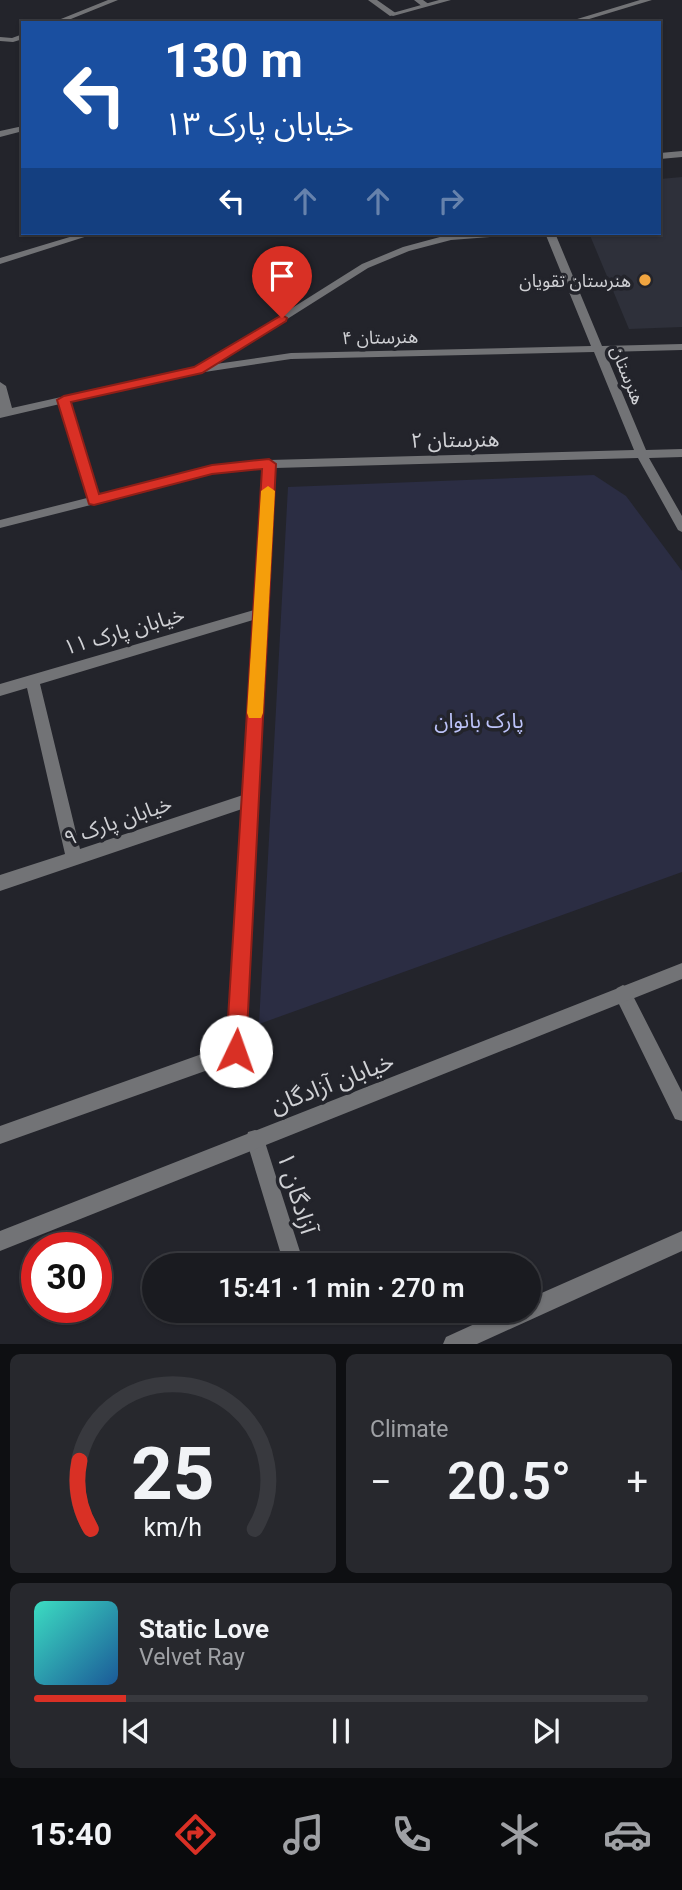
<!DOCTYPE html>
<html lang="en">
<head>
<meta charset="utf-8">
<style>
	body { margin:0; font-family:Roboto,"Noto Sans Arabic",sans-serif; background:#27282d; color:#f1f3f6; height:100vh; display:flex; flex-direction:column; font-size:26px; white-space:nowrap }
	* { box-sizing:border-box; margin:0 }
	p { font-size:23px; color:#9fa1a5 }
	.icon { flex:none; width:38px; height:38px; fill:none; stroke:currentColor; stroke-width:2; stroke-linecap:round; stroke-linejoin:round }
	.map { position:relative; height:1344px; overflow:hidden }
	.side { display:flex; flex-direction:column; gap:10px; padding:10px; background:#0e0f12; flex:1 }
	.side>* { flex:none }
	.hud { position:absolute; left:21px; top:21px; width:640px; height:214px; border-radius:0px; box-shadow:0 2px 5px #0004,0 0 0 2px #38393e; background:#1a4fa0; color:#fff; overflow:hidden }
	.speed { position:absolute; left:21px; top:1232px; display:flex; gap:14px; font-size:35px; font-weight:700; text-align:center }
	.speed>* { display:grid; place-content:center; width:91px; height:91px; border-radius:50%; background:#1a1b20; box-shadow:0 2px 5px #0004,0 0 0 2px #38393e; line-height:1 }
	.speed .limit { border:10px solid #d22; background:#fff; color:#111 }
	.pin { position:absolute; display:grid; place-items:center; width:60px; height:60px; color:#fff; margin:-72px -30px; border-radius:50% 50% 50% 0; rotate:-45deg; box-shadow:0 0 7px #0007 }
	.pin .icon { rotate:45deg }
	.me { position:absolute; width:77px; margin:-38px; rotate:3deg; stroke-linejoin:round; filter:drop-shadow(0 0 5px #0008) }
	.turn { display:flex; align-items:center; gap:24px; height:147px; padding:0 28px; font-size:32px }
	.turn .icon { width:91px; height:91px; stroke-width:2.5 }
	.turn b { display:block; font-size:49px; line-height:60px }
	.lanes { display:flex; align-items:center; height:66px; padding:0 28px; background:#0003; justify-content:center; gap:35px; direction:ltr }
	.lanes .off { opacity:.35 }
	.big { font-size:52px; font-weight:600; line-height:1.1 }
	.side .card { flex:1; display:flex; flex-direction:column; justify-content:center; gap:10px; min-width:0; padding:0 24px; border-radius:10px; background:#27282d }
	.side .dial { align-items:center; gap:0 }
	.dial svg { height:182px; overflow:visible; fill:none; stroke:#38393e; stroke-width:7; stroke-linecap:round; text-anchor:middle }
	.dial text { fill:#f1f3f6; stroke:none }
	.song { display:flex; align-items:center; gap:21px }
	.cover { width:84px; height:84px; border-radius:10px; background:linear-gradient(135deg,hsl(170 70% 55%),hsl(210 70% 35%)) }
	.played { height:7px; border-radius:4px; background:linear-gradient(90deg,#d93025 15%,#38393e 15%) }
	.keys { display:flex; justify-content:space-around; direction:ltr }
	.heat { display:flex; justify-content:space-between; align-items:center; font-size:38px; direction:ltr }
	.side .tiles { flex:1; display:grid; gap:10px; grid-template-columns:1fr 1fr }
	.card:last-child { grid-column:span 2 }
	.trip { position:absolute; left:142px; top:1253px; width:399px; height:70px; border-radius:35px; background:#1a1b20; box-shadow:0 2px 5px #0004,0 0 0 2px #38393e; font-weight:600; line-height:70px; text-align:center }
	.tab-bar { display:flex; height:112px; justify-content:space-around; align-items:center; background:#0a0b0d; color:#9fa1a5 }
	.tab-bar .icon { width:49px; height:49px }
	.tab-bar .active { color:#d93025 }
	.tab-bar b { font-size:32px; color:#f1f3f6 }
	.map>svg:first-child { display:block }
</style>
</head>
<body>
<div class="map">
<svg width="682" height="1344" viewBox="0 0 682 1344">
	<rect width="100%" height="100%" fill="#23242b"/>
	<!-- built -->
	<path fill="#2e303a" d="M682 177V327L629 329 589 233H660V179Z"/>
	<!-- green -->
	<path fill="#2b2d43" d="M594 475 626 496 682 571V872L259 1024 288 487Z"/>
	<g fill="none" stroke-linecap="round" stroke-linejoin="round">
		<!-- service -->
		<path fill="#727376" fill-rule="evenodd" d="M439 0H451L393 16 389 14Z
			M623 985 629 988 682 1092V1121L675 1119 617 1000 614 994 617 988Z
			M255 1130 262 1132 264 1139 303 1261 301 1265H285L283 1261 246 1139 248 1132Z"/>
		<!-- minor -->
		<path fill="#727376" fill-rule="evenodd" d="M108 0H118L61 23H51Z
			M368 0H377L397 14 390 16Z
			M414 0H423L430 5 423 7Z
			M640 0H652L576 23H564Z
			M23 34V39L13 42 0 41V37L12 38Z
			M23 126V131L0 137V131Z
			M682 151V157L660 159V153Z
			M83 233H97L0 264V258Z
			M469 233H508L503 236 451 240 409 251 368 268 216 364 291 353 591 346 545 233H555L602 346 682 344V350L605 352 646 450 682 449V457L649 458 682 516V532L678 530 638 458 275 468 245 1051 242 1057 236 1060 0 1144V1126L227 1045 242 809 0 891V875L65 854 27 688 0 696V684L254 610 263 469 213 474 0 528V520L87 498 60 404 0 418V382L6 386 12 408 200 366 362 264 403 247 451 234ZM594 352 634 450 269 460 213 466 98 495 70 402 198 373 291 359ZM253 620 243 795 80 849 40 684Z
			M682 963V979L0 1251V1231Z
			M682 1231V1251L477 1344H443L446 1337 503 1311H528V1299Z"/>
	</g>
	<!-- route -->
	<path fill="#d93025" stroke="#8d1f18" stroke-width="2" d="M282 315 287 318 286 321 202 373 71 402 99 494 212 465 269 459 276 464 246 1051 243 1058 236 1061 229 1058 226 1051 262 469 212 474 94 505 89 504 57 400 64 396 194 367Z"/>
	<!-- slow -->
	<path fill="#f59e0b" d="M268 486 275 491 263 713 261 718H249L247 713 261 491Z"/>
	<!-- markers -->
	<circle fill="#f1a540" stroke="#23242b" stroke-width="2.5" cx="645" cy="280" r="7"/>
	<g text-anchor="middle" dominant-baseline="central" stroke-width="7" stroke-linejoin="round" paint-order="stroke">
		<!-- far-poi labels -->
		<g font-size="18" fill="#d0d1d5" stroke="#23242b" text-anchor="end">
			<text x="631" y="280">هنرستان تقویان</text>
		</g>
		<!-- far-street labels -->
		<g font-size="18" fill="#d0d1d5" stroke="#23242b">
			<text transform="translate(380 337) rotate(-1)">هنرستان ۴</text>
			<text transform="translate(628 375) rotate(68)">هنرستان</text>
		</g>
		<!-- street labels -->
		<g font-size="21" fill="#d0d1d5" stroke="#23242b">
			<text transform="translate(455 440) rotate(-1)">هنرستان ۲</text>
			<text transform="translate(124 631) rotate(-16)">خیابان پارک ۱۱</text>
			<text transform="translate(118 821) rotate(-19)">خیابان پارک ۹</text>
		</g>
		<!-- park labels -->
		<g font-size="21" fill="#bdc3f9" stroke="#23242b">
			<text x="479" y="721">پارک بانوان</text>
		</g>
		<!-- near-street labels -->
		<g font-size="24" fill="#d0d1d5" stroke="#23242b">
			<text transform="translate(332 1083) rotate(-21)">خیابان آزادگان</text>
			<text transform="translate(297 1193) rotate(73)">آزادگان ۱</text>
		</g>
	</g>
</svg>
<div class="speed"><div class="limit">30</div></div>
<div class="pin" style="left:282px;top:318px;background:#d93025"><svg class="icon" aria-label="arrive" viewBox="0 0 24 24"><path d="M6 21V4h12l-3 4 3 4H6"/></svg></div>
<svg class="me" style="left:236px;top:1051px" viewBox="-20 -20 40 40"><circle r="19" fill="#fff"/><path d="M0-13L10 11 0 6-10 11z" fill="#d93025"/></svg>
<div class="trip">15:41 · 1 min · 270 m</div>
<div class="hud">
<div class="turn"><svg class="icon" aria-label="left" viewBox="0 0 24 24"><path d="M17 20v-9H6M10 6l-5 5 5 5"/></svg><div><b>130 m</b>خیابان پارک ۱۳</div></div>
<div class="lanes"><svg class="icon" aria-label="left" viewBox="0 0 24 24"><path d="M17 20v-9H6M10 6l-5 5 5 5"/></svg><svg class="icon off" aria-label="ahead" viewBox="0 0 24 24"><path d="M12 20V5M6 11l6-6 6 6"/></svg><svg class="icon off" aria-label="ahead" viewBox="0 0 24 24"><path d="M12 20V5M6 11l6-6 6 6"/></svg><svg class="icon off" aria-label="right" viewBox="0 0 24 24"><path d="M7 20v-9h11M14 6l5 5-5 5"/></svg></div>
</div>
</div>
<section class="side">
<div class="tiles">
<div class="card dial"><svg viewBox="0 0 100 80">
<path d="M14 69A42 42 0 1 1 86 69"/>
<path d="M14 69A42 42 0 0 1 9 39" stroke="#d93025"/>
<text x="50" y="56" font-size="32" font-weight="700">25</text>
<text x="50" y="72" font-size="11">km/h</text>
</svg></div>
<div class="card"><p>Climate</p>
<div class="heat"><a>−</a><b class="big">20.5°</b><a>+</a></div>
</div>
<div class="card">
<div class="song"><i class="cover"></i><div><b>Static Love</b><p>Velvet Ray</p></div></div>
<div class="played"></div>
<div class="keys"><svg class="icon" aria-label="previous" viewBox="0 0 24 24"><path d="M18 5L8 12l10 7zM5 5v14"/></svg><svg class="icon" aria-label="pause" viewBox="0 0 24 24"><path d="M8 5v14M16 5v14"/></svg><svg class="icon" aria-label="next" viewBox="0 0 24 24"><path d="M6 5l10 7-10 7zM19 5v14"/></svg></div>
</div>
</div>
</section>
<nav class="tab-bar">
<b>15:40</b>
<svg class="icon active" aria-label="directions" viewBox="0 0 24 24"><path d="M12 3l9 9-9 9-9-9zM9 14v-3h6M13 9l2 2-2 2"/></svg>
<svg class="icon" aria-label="music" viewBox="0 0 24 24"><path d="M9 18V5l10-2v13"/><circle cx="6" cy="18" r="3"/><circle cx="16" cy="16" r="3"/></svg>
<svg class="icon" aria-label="phone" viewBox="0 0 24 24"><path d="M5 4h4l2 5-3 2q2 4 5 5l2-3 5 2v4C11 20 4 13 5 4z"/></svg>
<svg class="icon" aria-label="climate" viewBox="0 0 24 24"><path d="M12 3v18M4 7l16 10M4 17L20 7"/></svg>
<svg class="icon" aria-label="car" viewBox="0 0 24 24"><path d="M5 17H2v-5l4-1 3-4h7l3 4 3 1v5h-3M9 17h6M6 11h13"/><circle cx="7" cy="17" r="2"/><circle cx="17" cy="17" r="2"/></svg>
</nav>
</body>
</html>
